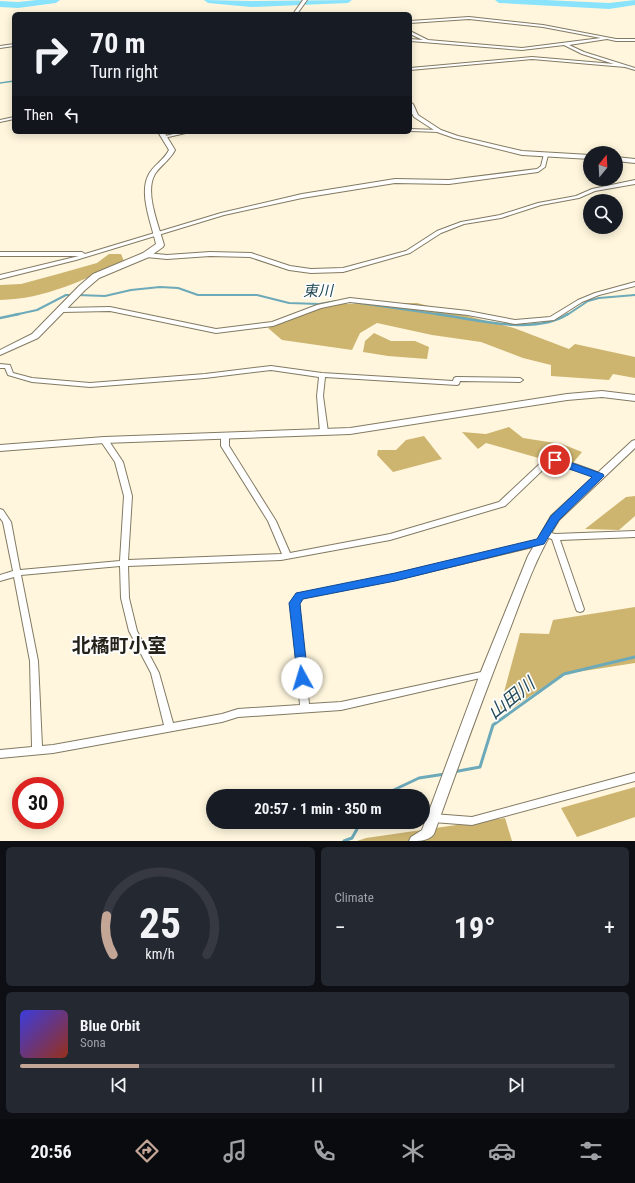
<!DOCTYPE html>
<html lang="en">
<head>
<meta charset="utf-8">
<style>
	body { margin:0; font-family:"Roboto Condensed","Noto Sans JP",sans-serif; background:#242831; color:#f1f3f6; height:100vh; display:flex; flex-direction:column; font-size:15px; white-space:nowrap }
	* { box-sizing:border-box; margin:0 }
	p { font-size:13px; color:#9ea1a6 }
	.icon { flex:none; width:22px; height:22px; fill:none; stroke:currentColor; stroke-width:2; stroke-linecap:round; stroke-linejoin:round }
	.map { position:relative; height:841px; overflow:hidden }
	.details { display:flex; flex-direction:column; gap:6px; padding:6px; background:#0d0f14; flex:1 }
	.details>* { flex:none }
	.banner { position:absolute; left:12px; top:12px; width:400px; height:122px; border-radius:6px; box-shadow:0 2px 10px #0003; background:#171b24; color:#f1f3f6; overflow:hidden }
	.needle { width:26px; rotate:18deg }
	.controls { position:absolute; left:583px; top:146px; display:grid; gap:8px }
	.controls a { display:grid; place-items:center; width:40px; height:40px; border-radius:50%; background:#171b24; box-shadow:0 2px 10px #0003; font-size:20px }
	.speed { position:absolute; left:12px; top:777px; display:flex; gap:8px; font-size:20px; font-weight:700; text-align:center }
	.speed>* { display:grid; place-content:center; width:52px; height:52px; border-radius:50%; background:#171b24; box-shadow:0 2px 10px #0003; line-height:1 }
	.speed .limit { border:6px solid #d22; background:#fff; color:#111 }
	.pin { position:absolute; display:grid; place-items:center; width:34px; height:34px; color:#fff; margin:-17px; border:2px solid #fff; border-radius:50%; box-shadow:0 1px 4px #0007 }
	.me { position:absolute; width:44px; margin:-22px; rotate:354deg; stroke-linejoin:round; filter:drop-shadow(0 0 3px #0008) }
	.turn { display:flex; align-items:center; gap:14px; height:84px; padding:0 12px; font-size:18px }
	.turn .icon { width:52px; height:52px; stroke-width:2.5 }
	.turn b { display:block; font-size:28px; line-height:34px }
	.then { display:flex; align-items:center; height:38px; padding:0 12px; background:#0003; gap:8px; font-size:15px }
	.big { font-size:30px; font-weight:700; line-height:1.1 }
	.details .tile { flex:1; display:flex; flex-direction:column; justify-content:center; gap:6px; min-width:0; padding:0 14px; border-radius:6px; background:#242831 }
	.details .dial { align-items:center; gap:0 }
	.dial svg { height:104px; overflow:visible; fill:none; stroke:#363941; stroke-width:7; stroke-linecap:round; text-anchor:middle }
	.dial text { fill:#f1f3f6; stroke:none }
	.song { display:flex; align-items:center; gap:12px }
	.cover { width:48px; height:48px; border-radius:6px; background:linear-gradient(135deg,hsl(240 70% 55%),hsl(10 70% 35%)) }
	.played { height:4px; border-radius:2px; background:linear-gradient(90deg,#c4a697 20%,#363941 20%) }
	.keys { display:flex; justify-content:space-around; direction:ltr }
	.heat { display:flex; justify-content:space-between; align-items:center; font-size:22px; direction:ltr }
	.details .tiles { flex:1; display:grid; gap:6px; grid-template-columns:1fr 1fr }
	.tile:last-child { grid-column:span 2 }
	.trip { position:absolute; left:206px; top:789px; width:224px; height:40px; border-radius:20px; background:#171b24; box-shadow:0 2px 10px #0003; font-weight:700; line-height:40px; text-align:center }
	.menu { display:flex; height:64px; justify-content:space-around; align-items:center; background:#090b0e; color:#9ea1a6 }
	.menu .icon { width:28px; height:28px }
	.menu .selected { color:#c4a697 }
	.menu b { font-size:18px; color:#f1f3f6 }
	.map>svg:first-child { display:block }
</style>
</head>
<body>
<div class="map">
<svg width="635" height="841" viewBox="0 0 635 841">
	<rect width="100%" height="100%" fill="#fff6dd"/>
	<!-- forest -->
	<path fill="#cdb570" d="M109 254H121L124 261C83 280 46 299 0 300V285L21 284 58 274 97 263Z
		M417 303 514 328 569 349 575 344 635 357V378L613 374 609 380 551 376V365L523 358 481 342 432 335 377 323 360 333 352 350 282 340 268 328 305 309 342 304Z
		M374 333 391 341H415L429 347 427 359 388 356 363 352 365 341Z
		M509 427 523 438 562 444 582 452 572 464 549 456 542 459 486 443 478 449 462 432 486 434Z
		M424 436 442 459 393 472 377 455 378 450H396L406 440Z
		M635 496V516L619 530 585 529 626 497Z
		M635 607V663L564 674 497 718 520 633 549 634 553 620Z
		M635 787V817L577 837 561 808Z
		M505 818 512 841H357L366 838Z"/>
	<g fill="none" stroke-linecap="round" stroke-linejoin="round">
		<!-- stream-far3 -->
		<path stroke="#6ca9b9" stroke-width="1.5" d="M0 83 14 81"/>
		<!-- stream-far2 -->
		<path stroke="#6ca9b9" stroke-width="2" d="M77 295 105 296 131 290 160 287 178 288 198 295H257L289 303 319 304 337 301
			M352 302 443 315
			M14 315 37 310 66 295H72
			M567 315 588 301 599 298 635 295"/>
		<!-- stream-far1 -->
		<path stroke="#6ca9b9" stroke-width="2.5" d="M436 314C475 319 534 336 568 314
			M0 318 19 314"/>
		<!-- stream -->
		<path stroke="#6ca9b9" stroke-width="3" d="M453 772 480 767 493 725 564 674 635 657
			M381 796 419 778 445 774
			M344 841 352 838 361 822"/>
		<!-- river -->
		<path fill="#8ae3fd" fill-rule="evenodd" d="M37 0H60L56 3 18 8 0 7V1L18 2Z
			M204 0 251 1 352 0 348 3 251 7 208 3Z
			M495 0H546L609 3 635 0V5L609 9 499 3Z"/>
		<!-- minor casing -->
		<g stroke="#827a63" stroke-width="2">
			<path id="minor" d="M469 17 543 25 616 39H635V41H616L607 39 569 45 584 52 635 68V70L625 67 532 59 410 70V68L532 57 614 64 582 54 564 45 522 50 410 41V39L423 40 410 34V31L428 40 522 48 601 38 543 27 469 19 410 23V21Z
				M14 44V46L0 48V46Z
				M14 117V119L0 122V120Z
				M410 129 439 130 441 131 439 132 410 131Z
				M181 132H190L164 138 162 137Z
				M544 154 548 155 545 167 538 172 449 184 395 183 302 198 224 215 76 260 0 279V275L79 256H0V252H82L85 254 221 213 302 194 395 179 449 180 537 169 541 166Z
				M635 180V184L595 191 579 198 541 205 501 218 464 224 441 233 410 253 343 272 311 273 289 270 250 257 210 256 167 259 146 257 143 255 146 253 167 255 210 252 251 253 290 266 311 269 343 268 406 251 437 231 461 222 500 215 538 203 576 196 592 189Z
				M635 282V286L599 295 582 302 554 320 515 324 468 315 350 302 321 308 273 326 216 333 110 311 62 312 59 310 62 308 110 307 216 329 272 322 317 305 350 298 468 311 515 320 550 317 578 300 595 293Z
				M0 364 10 365 13 373 32 378 90 383 205 374 271 366 322 373 453 381 454 378 456 377 520 378 523 380 520 382 460 381 459 384 457 385 325 377 323 396 328 432 324 434 320 432 317 396 319 377 271 370 205 378 90 387 32 382 8 375 5 368H0Z
				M222 433H228L229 435V446L276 521 290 553 390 534 499 502 546 458C559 456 588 469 602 474L603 476 599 478 554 462H551L505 506 390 540 281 560 128 566 129 598 137 631 159 673 173 723 222 714 238 709 300 705 291 603 297 594 395 574 541 539 544 540 545 542 544 544 541 545 395 580 303 598 299 603 309 704 341 702 486 671 489 672 491 674 489 676 341 710 238 717 222 722 53 753 0 758V750L32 747 30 661 14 577 0 581V575L13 571 3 522 0 518V509L3 510 11 522 20 570 120 561 124 496 115 462 100 440 104 438H107L123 462 132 496 128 560 282 554 268 521 221 446V435ZM120 566 121 598 129 631 151 673 164 725 53 745 42 746 38 661 21 575Z
				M545 531 555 534 635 531V537L560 540 584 609 583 611 580 612 577 611 576 609 552 539 542 536 541 534 542 532Z
				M635 773V781L472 825 433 822 429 821 428 818 429 815 433 814 472 817Z"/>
		</g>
		<!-- tertiary casing -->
		<g stroke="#827a63" stroke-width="2">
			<path id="tertiary" d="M303 0H307L297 14H293Z
				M410 102 413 104 418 115 441 130 458 136 522 151 590 155V159L522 155 454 138 437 132 414 117 410 110Z
				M158 132H164L175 150C170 160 161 165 155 174 144 192 159 226 164 245L163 247 149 257 99 278 85 290 38 338 0 355V350L32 334 79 286 93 274 143 253 156 244C152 225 138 193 149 174 154 165 164 160 169 150Z
				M616 157 635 159V163L616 161Z
				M602 391 635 395V401L602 397 567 400 350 434 104 443 0 451V445L104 437 350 428 567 394Z
				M635 440V448L559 520C536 556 523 595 508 634 482 700 458 767 434 834 429 841 419 841 409 841L411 837 422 830 480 674 528 556 551 516 632 441Z"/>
		</g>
		<!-- minor -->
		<use href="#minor" fill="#fff" fill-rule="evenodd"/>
		<!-- tertiary -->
		<use href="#tertiary" fill="#fff" fill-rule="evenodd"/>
	</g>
	<!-- route -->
	<path fill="#1a73e8" stroke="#114b97" d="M555 457 603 474 604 476 559 520 544 544 395 581 303 599 300 604 308 678 306 682H298L289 603 296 593 395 573 537 539 551 516 592 477 552 463V458Z"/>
	<g text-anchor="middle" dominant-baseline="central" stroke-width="3.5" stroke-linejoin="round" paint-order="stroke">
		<!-- water labels -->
		<g font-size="15" font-style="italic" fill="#234b57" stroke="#fff">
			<text transform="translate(318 291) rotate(-1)">東川</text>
		</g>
		<!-- near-water labels -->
		<g font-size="18" font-style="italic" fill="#234b57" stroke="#fff">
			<text transform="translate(511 698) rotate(-39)">山田川</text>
		</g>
		<!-- near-quarter labels -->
		<g font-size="19" font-weight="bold" fill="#252219" stroke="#fff">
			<text x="119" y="645">北橘町小室</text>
		</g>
	</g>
</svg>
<div class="controls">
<a><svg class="needle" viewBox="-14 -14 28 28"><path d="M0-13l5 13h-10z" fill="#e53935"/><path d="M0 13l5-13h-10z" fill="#9ea1a6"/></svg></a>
<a><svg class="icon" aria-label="search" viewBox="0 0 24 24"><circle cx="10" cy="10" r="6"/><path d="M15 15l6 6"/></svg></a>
</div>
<div class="speed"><div class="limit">30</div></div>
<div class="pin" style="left:555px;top:460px;background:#d93025"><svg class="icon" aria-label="arrive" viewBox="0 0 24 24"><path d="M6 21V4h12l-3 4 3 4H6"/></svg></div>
<svg class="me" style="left:302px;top:678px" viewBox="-20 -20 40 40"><circle r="19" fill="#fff"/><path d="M0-13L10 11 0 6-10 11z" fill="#1a73e8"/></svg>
<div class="trip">20:57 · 1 min · 350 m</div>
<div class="banner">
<div class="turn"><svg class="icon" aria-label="right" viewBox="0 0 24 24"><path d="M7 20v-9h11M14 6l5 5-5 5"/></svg><div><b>70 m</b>Turn right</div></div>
<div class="then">Then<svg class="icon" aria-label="left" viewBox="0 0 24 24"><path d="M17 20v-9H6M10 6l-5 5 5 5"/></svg></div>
</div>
</div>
<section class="details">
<div class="tiles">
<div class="tile dial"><svg viewBox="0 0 100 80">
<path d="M14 69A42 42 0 1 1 86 69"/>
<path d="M14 69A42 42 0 0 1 9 39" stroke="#c4a697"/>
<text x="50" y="56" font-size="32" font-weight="700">25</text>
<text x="50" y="72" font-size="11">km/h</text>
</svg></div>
<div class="tile"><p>Climate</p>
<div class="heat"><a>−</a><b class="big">19°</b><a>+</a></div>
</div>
<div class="tile">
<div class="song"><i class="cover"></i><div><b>Blue Orbit</b><p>Sona</p></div></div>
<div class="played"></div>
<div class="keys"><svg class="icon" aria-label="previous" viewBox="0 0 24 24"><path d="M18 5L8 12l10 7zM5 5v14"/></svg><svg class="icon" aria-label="pause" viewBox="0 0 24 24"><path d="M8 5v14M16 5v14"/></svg><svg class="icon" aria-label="next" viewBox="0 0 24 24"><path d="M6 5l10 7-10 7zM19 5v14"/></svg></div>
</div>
</div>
</section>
<nav class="menu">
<b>20:56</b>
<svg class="icon selected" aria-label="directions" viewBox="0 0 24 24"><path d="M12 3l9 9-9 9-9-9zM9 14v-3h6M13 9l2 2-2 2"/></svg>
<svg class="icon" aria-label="music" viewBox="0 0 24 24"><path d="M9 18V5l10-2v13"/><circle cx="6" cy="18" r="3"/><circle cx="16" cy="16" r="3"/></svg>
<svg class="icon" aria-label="phone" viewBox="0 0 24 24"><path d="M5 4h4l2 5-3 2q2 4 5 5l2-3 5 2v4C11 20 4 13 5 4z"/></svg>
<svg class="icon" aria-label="climate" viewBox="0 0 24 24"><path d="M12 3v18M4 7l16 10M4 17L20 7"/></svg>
<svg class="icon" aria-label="car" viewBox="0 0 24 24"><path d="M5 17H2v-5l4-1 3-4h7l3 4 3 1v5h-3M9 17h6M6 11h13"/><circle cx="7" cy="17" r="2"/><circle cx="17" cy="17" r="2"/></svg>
<svg class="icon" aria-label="filters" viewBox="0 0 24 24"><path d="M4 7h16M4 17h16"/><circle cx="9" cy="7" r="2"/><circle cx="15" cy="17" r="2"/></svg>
</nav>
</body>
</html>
